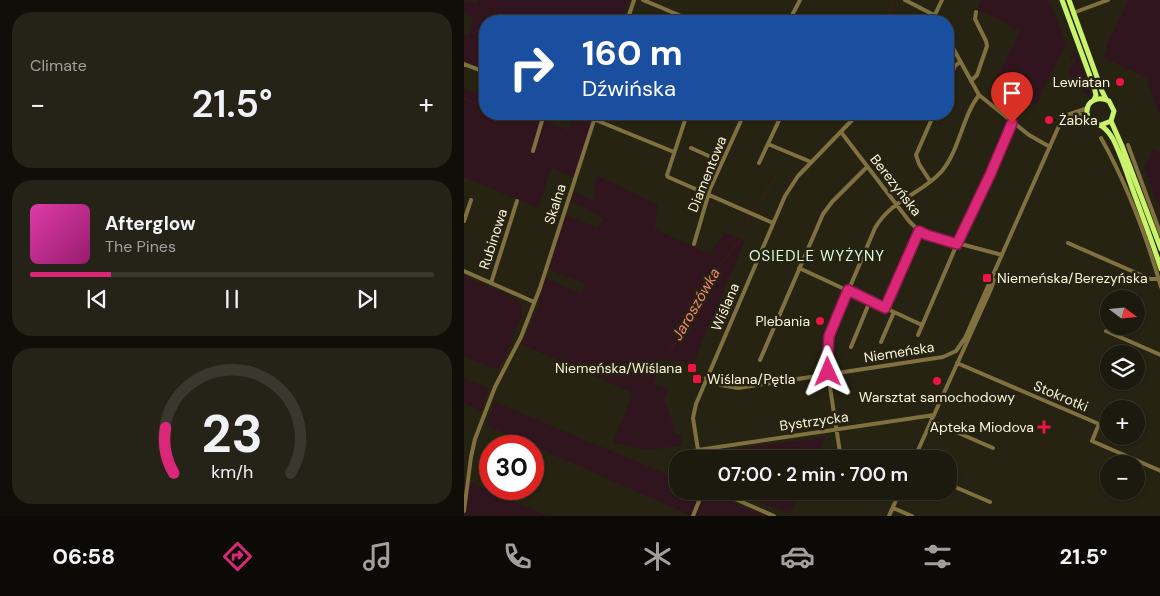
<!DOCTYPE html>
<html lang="en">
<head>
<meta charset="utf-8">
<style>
	body { margin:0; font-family:"DM Sans",sans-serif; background:#252317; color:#f1f3f6; height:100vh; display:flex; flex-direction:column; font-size:19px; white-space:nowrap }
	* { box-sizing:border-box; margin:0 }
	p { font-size:16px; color:#a0a19e }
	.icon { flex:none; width:28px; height:28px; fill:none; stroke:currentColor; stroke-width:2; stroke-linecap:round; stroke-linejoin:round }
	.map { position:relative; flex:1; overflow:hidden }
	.details { display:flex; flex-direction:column; gap:12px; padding:12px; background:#0f0e08; width:464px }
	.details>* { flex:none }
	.top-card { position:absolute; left:15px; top:15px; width:475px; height:105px; border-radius:20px; box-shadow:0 1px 4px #0004,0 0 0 1px #3a382e; background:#1a4fa0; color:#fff; overflow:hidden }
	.needle { width:32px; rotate:106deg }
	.buttons { position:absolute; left:636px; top:290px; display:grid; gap:10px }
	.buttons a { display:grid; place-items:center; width:45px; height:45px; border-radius:50%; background:#1c1a0e; box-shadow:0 1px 4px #0004,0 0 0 1px #3a382e; font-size:25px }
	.speed { position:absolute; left:15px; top:435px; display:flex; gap:10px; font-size:25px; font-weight:700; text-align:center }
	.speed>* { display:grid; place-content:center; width:65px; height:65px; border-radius:50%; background:#1c1a0e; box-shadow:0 1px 4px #0004,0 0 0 1px #3a382e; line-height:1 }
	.speed .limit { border:8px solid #d22; background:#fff; color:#111 }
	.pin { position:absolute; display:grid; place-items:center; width:42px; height:42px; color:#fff; margin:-51px -21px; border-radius:50% 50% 50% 0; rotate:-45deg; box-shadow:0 0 5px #0007 }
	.pin .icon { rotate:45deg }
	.me { position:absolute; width:55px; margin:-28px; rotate:359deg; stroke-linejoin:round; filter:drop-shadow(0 0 4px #0008) }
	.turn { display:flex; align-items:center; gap:18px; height:105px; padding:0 20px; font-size:22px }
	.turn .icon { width:65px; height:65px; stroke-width:2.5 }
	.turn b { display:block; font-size:35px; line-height:42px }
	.big { font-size:38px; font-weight:600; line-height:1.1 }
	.details .card { flex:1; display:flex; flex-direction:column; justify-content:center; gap:8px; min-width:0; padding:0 18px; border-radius:20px; background:#252317 }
	.details .dial { align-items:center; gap:0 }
	.dial svg { height:130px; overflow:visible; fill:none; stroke:#3a382e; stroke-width:7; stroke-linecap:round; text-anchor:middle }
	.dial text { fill:#f1f3f6; stroke:none }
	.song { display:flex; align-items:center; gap:15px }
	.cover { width:60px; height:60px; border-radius:8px; background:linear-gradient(135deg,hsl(320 70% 55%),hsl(320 70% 35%)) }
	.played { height:5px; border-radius:2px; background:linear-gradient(90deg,#db2777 20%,#3a382e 20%) }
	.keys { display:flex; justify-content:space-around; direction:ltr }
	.heat { display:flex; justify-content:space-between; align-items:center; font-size:28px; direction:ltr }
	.trip { position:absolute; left:205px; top:450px; width:288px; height:50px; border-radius:20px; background:#1c1a0e; box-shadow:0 1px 4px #0004,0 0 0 1px #3a382e; font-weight:600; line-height:50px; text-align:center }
	.menu { display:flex; height:80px; justify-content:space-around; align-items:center; background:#0b0a06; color:#a0a19e }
	.menu .icon { width:35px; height:35px }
	.menu .selected { color:#db2777 }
	.menu b { font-size:22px; color:#f1f3f6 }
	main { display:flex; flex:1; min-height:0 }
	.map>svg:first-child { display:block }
</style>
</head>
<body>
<main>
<section class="details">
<div class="card"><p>Climate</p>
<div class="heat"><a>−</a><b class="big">21.5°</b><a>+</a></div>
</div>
<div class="card">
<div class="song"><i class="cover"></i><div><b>Afterglow</b><p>The Pines</p></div></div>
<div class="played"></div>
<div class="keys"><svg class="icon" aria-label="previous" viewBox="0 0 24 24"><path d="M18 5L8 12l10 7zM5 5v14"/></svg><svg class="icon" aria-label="pause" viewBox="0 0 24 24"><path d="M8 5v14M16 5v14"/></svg><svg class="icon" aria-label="next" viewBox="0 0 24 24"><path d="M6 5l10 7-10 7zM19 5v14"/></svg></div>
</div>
<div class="card dial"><svg viewBox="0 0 100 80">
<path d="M14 69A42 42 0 1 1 86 69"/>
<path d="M14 69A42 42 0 0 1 9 41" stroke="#db2777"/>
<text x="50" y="56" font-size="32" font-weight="700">23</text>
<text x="50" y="72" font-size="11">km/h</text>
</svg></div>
</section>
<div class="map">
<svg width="697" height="516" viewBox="0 0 697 516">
	<rect width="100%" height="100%" fill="#262312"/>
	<!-- green -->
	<path fill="#30151e" d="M0 0 13 3 14 0H165L158 21H21V70L0 61V34L5 35 9 17 0 14Z
		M517 0H582L587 4 602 43 573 104 559 100 528 87 556 31 520 12H512Z
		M665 0H696V116L683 78 639 57 644 48 642 47Z
		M610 52C616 59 630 88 625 97L607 79 605 72 610 64 613 62 611 58 607 60 606 58Z
		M0 88 21 96V114H64L104 130 111 114 128 121 109 177 87 168 74 208 0 177Z
		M689 148 696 152V209L680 169Z
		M133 176 194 204 190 229 246 254 261 233 281 240 229 364 216 361 196 360 194 363 195 364 190 385 204 389 200 400 208 421 212 435 216 434 218 445 186 450 149 443 169 393 57 344 74 308 81 278 118 294 121 284 85 269 102 215 134 228 139 218 122 210 123 208 107 201 110 192 129 200 132 189 130 188Z
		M0 276 49 297 57 305 58 317 50 331 47 345 34 370 0 356Z
		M0 378 25 389 18 411 0 403Z
		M31 402 214 479V491H242L301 516H228L22 425Z
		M361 437 351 459H263L261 450Z
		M0 480 84 516H0Z
		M276 491H336L326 513 286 499Z"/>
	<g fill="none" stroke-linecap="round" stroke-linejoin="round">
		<!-- stream -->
		<path stroke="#421f0f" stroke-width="1" d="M416 21 423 15 430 0
			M0 98 11 103
			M296 200 300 198 302 191 315 173
			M288 212 292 204
			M282 227 285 217
			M207 350 216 336 228 311 235 301 246 275 273 245 279 235"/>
		<!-- minor -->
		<path stroke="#817040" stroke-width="4" d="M179 0 229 21
			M441 0 468 14 474 21
			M609 13 644 0
			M163 21 170 0
			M325 21 336 0
			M468 21 478 0
			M484 39 515 95 565 135 586 147
			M0 65V64L21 72
			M507 81 513 75 523 46 522 41 511 19 512 12
			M484 82 491 66 496 62
			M117 114 210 152
			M223 114 203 175 204 177 309 223
			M394 114 334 176 321 196 232 404 229 418 234 450 470 415
			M607 115H617L624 117
			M377 132 445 221 455 231 463 235 538 255
			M637 138C663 184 682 235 697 287
			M304 144 347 162
			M664 145 697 235
			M227 148 258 162
			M69 151 80 114
			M295 163 318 114
			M466 181 455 164 452 155 470 114
			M0 221 7 200
			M604 243 686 279H694
			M230 244 246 189 280 114
			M335 268 458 325
			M0 271 70 302
			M27 283 53 201
			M421 308 455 231
			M642 331 697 355
			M454 335 493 244 527 175 548 122
			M417 342 430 312
			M387 347 406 301
			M296 360 359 214 368 202 403 167
			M493 363 635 424 628 441 697 471
			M242 378 257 385 274 388 479 357 492 351 501 338 598 119 603 115 624 108
			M467 421 529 448
			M377 459 364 374V344L368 329 411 228C428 199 458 194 478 171 496 149 498 117 515 95
			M450 459 527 289 530 280 527 279
			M484 484 526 502
			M253 491 310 516
			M429 508 448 516
			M0 511 7 457 11 439 31 387 57 337 76 288 132 114
			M229 516 239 491
			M425 516 436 491"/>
		<!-- major -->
		<path stroke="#c8f36a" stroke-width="5" d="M598 0 630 87 632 95 630 100
			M605 0 638 91 642 99
			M647 121 658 146 697 249
			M637 125 647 121 650 111 645 101C635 96 622 100 623 113 624 123 632 122 639 127 643 130 646 134 649 139 658 157 664 177 671 196 680 220 689 244 697 269"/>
	</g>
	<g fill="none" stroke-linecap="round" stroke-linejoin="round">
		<!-- route casing -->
		<g stroke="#8e194d" stroke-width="12">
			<path id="route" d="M364 372V352L365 336 384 290 421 308 455 231 463 235 493 244 526 175 548 123"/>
		</g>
		<!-- route -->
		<use href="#route" stroke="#db2777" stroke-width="9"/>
	</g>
	<!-- markers -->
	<g fill="#ed1543" stroke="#262312" stroke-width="2">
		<circle cx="656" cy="82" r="5"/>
		<circle cx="585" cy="120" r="5"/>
		<rect x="518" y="273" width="10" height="10" rx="2.5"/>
		<circle cx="356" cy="321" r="5"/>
		<rect x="223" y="363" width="10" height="10" rx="2.5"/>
		<rect x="228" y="374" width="10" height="10" rx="2.5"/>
		<circle cx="473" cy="381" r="5"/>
		<path d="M577.5 419.5h5v5h5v5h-5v5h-5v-5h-5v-5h5z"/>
	</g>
	<g text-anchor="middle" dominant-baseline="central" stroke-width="5" stroke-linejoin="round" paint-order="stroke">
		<!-- poi labels -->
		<g font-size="14" fill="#fcf5da" stroke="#262312" text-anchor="end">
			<text x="646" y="82">Lewiatan</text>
			<text x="595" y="120" text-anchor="start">Żabka</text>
			<text x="533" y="278" text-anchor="start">Niemeńska/Berezyńska</text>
			<text x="346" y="321">Plebania</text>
			<text x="218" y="368">Niemeńska/Wiślana</text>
			<text x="243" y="379" text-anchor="start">Wiślana/Pętla</text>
			<text x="473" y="397" text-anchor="middle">Warsztat samochodowy</text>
			<text x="570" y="427">Apteka Miodova</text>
		</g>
		<!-- street labels -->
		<g font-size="14" fill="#fcf5da" stroke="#262312">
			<text transform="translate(243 174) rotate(-68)">Diamentowa</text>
			<text transform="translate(432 185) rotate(52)">Berezyńska</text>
			<text transform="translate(91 204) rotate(-72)">Skalna</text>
			<text transform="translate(29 239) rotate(-72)">Rubinowa</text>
			<text transform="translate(261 307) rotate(-67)">Wiślana</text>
			<text transform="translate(435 352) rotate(-9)">Niemeńska</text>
			<text transform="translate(597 396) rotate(23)">Stokrotki</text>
			<text transform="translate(350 421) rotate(-8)">Bystrzycka</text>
		</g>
		<!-- neighbourhood labels -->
		<g font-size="15" letter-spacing="1" fill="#dcfcdd" stroke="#262312">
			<text x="353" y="256">OSIEDLE WYŻYNY</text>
		</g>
		<!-- water labels -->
		<g font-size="15" font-style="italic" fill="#f48470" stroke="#262312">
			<text transform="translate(232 304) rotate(-60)">Jaroszówka</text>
		</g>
	</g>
</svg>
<div class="buttons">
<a><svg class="needle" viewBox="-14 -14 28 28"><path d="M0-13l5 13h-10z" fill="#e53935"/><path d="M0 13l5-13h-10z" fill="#a0a19e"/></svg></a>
<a><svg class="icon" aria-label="layers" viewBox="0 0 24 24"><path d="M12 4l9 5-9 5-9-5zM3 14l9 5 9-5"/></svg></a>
<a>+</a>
<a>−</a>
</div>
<div class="speed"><div class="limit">30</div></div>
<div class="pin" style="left:548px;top:123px;background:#d93025"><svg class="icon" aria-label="arrive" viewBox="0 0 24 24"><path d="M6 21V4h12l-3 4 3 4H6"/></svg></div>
<svg class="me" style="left:364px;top:372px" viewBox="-20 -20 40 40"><path d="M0-17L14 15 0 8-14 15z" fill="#db2777" stroke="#fff" stroke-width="4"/></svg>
<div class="trip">07:00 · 2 min · 700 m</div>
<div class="top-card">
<div class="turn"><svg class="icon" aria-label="right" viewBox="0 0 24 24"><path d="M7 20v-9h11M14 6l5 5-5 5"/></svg><div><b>160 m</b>Dźwińska</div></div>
</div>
</div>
</main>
<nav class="menu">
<b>06:58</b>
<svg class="icon selected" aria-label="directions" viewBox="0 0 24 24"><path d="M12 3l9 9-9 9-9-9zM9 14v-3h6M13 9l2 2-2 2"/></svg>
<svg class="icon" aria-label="music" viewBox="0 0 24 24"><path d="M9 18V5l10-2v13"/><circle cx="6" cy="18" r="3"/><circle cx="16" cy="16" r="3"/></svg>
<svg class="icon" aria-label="phone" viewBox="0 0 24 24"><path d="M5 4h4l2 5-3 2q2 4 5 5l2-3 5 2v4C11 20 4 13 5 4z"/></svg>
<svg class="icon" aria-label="climate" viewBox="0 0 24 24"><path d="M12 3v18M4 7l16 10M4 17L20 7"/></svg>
<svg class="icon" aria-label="car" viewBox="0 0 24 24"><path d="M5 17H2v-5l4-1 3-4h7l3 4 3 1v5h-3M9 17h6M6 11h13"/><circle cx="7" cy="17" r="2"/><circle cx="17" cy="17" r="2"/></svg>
<svg class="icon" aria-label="filters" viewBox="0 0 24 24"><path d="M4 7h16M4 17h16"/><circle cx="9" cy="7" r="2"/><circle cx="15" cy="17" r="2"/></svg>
<b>21.5°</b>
</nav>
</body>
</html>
